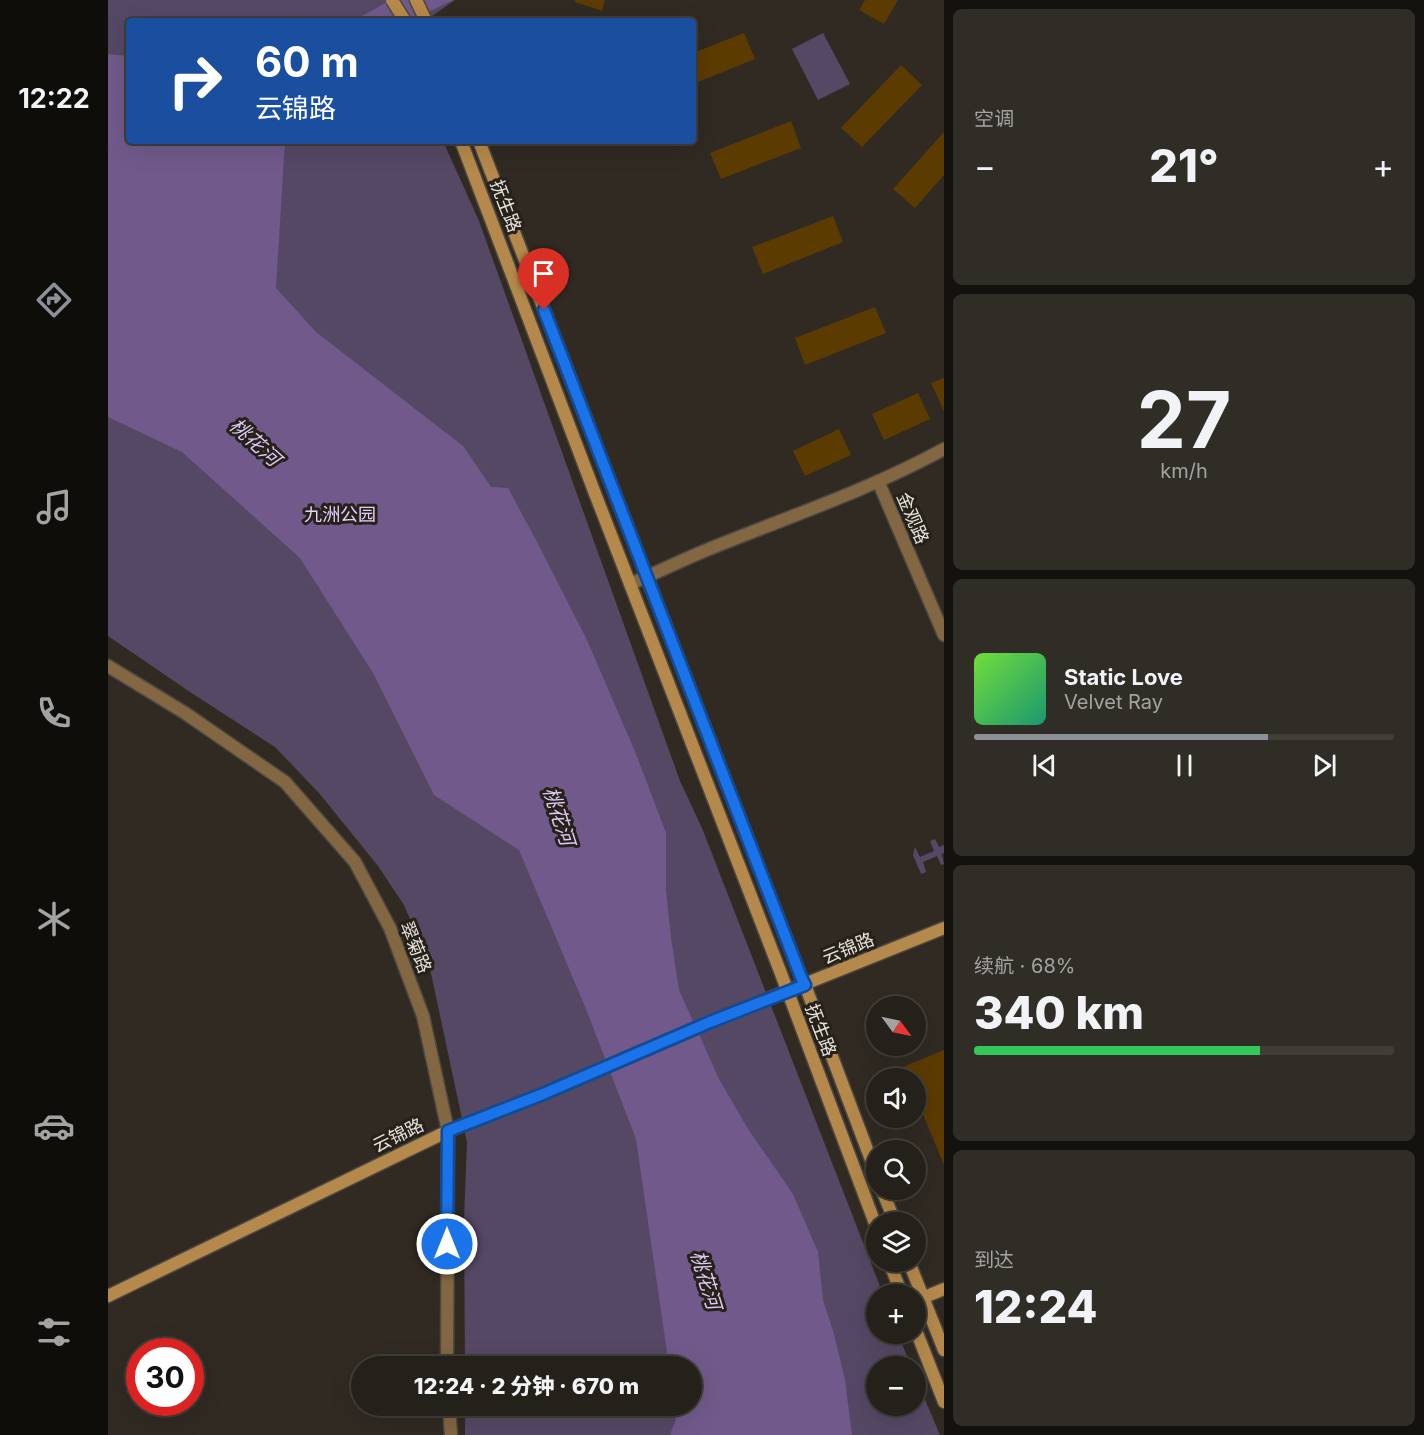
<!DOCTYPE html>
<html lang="zh">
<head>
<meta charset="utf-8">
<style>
	body { margin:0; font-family:Inter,"Noto Sans SC",sans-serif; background:#302d27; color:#f1f3f6; height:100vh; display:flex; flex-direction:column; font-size:22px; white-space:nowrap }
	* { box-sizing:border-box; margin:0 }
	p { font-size:20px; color:#a3a3a2 }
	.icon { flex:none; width:33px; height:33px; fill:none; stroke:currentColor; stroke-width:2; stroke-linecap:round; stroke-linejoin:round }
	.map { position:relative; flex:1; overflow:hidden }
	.side { display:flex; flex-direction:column; gap:9px; padding:9px; background:#14120e; width:480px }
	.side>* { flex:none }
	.hud { position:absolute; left:18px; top:18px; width:570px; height:126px; border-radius:6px; box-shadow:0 6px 24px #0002,0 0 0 2px #413e39; background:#1a4fa0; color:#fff; overflow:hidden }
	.needle { width:39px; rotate:123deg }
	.tools { position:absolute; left:758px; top:996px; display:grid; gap:12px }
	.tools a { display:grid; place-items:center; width:60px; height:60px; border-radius:50%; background:#24201a; box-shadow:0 6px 24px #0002,0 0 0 2px #413e39; font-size:30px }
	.speed { position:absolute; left:18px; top:1338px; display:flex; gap:12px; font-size:30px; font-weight:700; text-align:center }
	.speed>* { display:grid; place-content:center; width:78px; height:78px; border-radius:50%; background:#24201a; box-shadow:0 6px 24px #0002,0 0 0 2px #413e39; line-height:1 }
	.speed .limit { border:9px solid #d22; background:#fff; color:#111 }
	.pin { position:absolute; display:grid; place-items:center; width:51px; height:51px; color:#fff; margin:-62px -26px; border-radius:50% 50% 50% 0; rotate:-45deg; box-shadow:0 0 6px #0007 }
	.pin .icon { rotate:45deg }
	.me { position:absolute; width:66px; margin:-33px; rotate:0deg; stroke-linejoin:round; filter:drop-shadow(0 0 4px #0008) }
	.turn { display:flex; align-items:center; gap:21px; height:126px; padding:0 30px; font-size:27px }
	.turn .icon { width:78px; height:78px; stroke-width:2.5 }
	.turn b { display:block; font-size:42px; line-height:51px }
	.big { font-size:45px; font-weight:800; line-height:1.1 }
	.side .tile { flex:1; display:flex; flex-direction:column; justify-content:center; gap:9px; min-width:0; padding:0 21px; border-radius:9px; background:#302d27 }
	.side .dial { align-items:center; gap:0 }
	.dial b { font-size:78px; line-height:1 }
	.song { display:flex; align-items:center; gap:18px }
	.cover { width:72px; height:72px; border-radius:9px; background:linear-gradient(135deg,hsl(100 70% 55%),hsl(160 70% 35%)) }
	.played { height:6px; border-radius:3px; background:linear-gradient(90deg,#8c9099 70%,#413e39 70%) }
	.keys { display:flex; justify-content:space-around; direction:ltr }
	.heat { display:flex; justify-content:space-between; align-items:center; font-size:33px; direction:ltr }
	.charge { height:9px; border-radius:4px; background:linear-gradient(90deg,#34c759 68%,#413e39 0) }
	.trip { position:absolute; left:243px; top:1356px; width:351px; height:60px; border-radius:30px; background:#24201a; box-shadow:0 6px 24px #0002,0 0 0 2px #413e39; font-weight:800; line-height:60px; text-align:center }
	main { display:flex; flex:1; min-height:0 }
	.dock { display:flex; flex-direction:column; width:108px; justify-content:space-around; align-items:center; background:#0e0d0a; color:#a3a3a2 }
	.dock .icon { width:42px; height:42px }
	.dock .active { color:#8c9099 }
	.dock b { font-size:27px; color:#f1f3f6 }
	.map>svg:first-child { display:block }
</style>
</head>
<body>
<main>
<nav class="dock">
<b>12:22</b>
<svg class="icon active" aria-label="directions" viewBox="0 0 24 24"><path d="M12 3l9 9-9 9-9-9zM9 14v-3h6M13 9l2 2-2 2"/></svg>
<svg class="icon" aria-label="music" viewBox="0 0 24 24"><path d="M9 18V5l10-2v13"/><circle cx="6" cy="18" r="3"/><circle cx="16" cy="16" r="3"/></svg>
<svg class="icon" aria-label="phone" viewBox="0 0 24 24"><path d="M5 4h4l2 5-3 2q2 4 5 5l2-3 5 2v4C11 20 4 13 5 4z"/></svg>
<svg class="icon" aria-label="climate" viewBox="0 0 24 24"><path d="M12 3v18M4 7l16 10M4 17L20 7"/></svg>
<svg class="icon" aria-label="car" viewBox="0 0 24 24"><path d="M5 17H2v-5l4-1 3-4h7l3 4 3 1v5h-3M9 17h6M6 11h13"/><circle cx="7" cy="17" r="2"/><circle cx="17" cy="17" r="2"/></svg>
<svg class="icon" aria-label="filters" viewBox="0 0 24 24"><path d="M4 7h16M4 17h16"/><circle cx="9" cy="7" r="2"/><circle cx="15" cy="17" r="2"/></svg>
</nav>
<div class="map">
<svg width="836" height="1435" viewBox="0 0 836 1435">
	<rect width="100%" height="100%" fill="#302a23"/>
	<!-- green -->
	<path fill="#554865" d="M0 0H347L317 21H21V141H335L371 221 572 781 594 828 775 1294H768V1334H790L803 1366H768V1406H807V1376L832 1435H357V1406H584V1366H357L356 1220 359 1142 321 964 296 905 270 866 211 793 167 747 82 692 0 636Z
		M715 33 742 84 710 100 684 49Z
		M827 839 831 847 836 845V853L834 854 836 864 833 865 829 856 815 862 818 872 813 874 805 855 807 847 812 857 826 851 822 841Z"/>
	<!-- water -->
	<path fill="#715a8b" d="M283 0H345L302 21H245Z
		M0 54 21 56V141H177L168 288 208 332 355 446 383 487 400 488 429 542 479 640 528 754 558 833V890L563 938 571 990 611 1079 640 1129 685 1194 710 1252 715 1300 726 1334 737 1380 744 1435H562L568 1419 566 1406H584V1366H561L528 1139 478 1009 411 850 326 795 265 673 192 558 74 452 0 417Z"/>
	<!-- building -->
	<path fill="#5c3b00" d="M467 0H497L494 11 467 2Z
		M757 0H790L776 24 751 10Z
		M636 33 647 59 585 84V53Z
		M793 65 814 85 754 147 733 128Z
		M683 121 693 148 613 179 602 153Z
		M836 132V175L807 208 785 189Z
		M725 216 735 242 655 274 644 247Z
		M767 307 778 333 697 365 687 338Z
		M836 378V411L823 383Z
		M810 393 822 419 776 440 764 414Z
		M731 429 743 455 697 476 685 451Z
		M836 1050V1165L807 1095V1078H800L795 1067Z"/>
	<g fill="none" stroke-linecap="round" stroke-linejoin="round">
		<!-- street casing -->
		<g stroke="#4d4741" stroke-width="15">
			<path id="street" d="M770 481 836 635
				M522 584C548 573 574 560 601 549 680 517 761 490 836 449
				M0 666 77 713 177 782 247 862 282 928 315 1016 340 1131 339 1366
				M341 1406 343 1435"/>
		</g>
		<!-- secondary casing -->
		<g stroke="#4d4741" stroke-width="15">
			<path id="secondary" d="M308 0 318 21
				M353 141 486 491 672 971 768 1226
				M371 141 693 977 697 985 768 1173
				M774 1190 787 1222
				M781 1262 794 1294
				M801 1262 836 1350
				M0 1296 340 1131 435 1094 602 1022 836 928
				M807 1301 836 1289
				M807 1328 836 1402"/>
		</g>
		<!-- street -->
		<use href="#street" stroke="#836742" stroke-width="12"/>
		<!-- secondary -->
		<use href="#secondary" stroke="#b5894b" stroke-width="12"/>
		<!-- secondary-bridge casing -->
		<g stroke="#4d4741" stroke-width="15" stroke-linecap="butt">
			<path id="secondary-bridge" d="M284 0 297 21"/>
		</g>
		<!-- secondary-bridge -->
		<use href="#secondary-bridge" stroke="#b5894b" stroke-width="12"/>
	</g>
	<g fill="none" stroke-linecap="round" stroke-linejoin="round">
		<!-- route casing -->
		<g stroke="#114b97" stroke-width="15">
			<path id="route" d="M339 1244 340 1131 435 1094 602 1022 697 985 693 977 436 310"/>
		</g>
		<!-- route -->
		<use href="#route" stroke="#1a73e8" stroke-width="10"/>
	</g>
	<g text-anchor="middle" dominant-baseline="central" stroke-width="6" stroke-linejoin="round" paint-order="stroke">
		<!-- street labels -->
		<g font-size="18" fill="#e5e1dc" stroke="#262119">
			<text transform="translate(398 206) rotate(69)">抚生路</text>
			<text transform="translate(805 518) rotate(67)">金观路</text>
			<text transform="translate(308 947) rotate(68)">翠菊路</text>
			<text transform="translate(740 948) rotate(-22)">云锦路</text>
			<text transform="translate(713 1030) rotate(69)">抚生路</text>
			<text transform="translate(290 1135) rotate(-26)">云锦路</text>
		</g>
		<!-- park labels -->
		<g font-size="18" fill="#e3cefc" stroke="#262119">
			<text x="232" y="514">九洲公园</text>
		</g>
		<!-- water labels -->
		<g font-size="20" font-style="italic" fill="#ddc8f6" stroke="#262119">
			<text transform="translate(147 442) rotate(42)">桃花河</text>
			<text transform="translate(451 816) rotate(72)">桃花河</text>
			<text transform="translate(598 1280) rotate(73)">桃花河</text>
		</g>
	</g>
</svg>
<div class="tools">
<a><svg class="needle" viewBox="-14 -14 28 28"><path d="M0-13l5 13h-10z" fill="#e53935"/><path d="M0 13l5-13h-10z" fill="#a3a3a2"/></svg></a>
<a><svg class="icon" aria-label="sound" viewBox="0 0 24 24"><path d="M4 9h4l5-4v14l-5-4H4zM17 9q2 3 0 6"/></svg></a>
<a><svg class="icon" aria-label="search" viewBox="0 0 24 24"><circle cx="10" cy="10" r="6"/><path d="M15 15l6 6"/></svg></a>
<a><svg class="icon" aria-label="layers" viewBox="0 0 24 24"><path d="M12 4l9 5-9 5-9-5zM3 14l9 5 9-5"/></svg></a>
<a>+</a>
<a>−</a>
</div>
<div class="speed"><div class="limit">30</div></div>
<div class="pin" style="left:436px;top:310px;background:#d93025"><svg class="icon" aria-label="arrive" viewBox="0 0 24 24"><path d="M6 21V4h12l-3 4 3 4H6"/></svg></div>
<svg class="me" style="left:339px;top:1244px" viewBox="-20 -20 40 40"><circle r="17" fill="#1a73e8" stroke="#fff" stroke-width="3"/><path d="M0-11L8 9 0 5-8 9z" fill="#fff"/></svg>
<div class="trip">12:24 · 2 分钟 · 670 m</div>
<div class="hud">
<div class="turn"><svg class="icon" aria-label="right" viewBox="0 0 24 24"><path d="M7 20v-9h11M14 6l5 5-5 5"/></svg><div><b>60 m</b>云锦路</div></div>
</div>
</div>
<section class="side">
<div class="tile"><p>空调</p>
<div class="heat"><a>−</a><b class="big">21°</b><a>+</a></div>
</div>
<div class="tile dial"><b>27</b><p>km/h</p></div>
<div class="tile">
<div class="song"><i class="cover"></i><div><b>Static Love</b><p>Velvet Ray</p></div></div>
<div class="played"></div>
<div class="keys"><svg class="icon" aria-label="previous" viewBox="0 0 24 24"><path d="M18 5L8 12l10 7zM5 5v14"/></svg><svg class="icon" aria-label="pause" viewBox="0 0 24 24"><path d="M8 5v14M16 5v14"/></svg><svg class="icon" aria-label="next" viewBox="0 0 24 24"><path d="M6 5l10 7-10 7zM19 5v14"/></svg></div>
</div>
<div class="tile"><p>续航 · 68%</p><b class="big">340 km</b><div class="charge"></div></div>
<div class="tile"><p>到达</p><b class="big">12:24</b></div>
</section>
</main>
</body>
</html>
